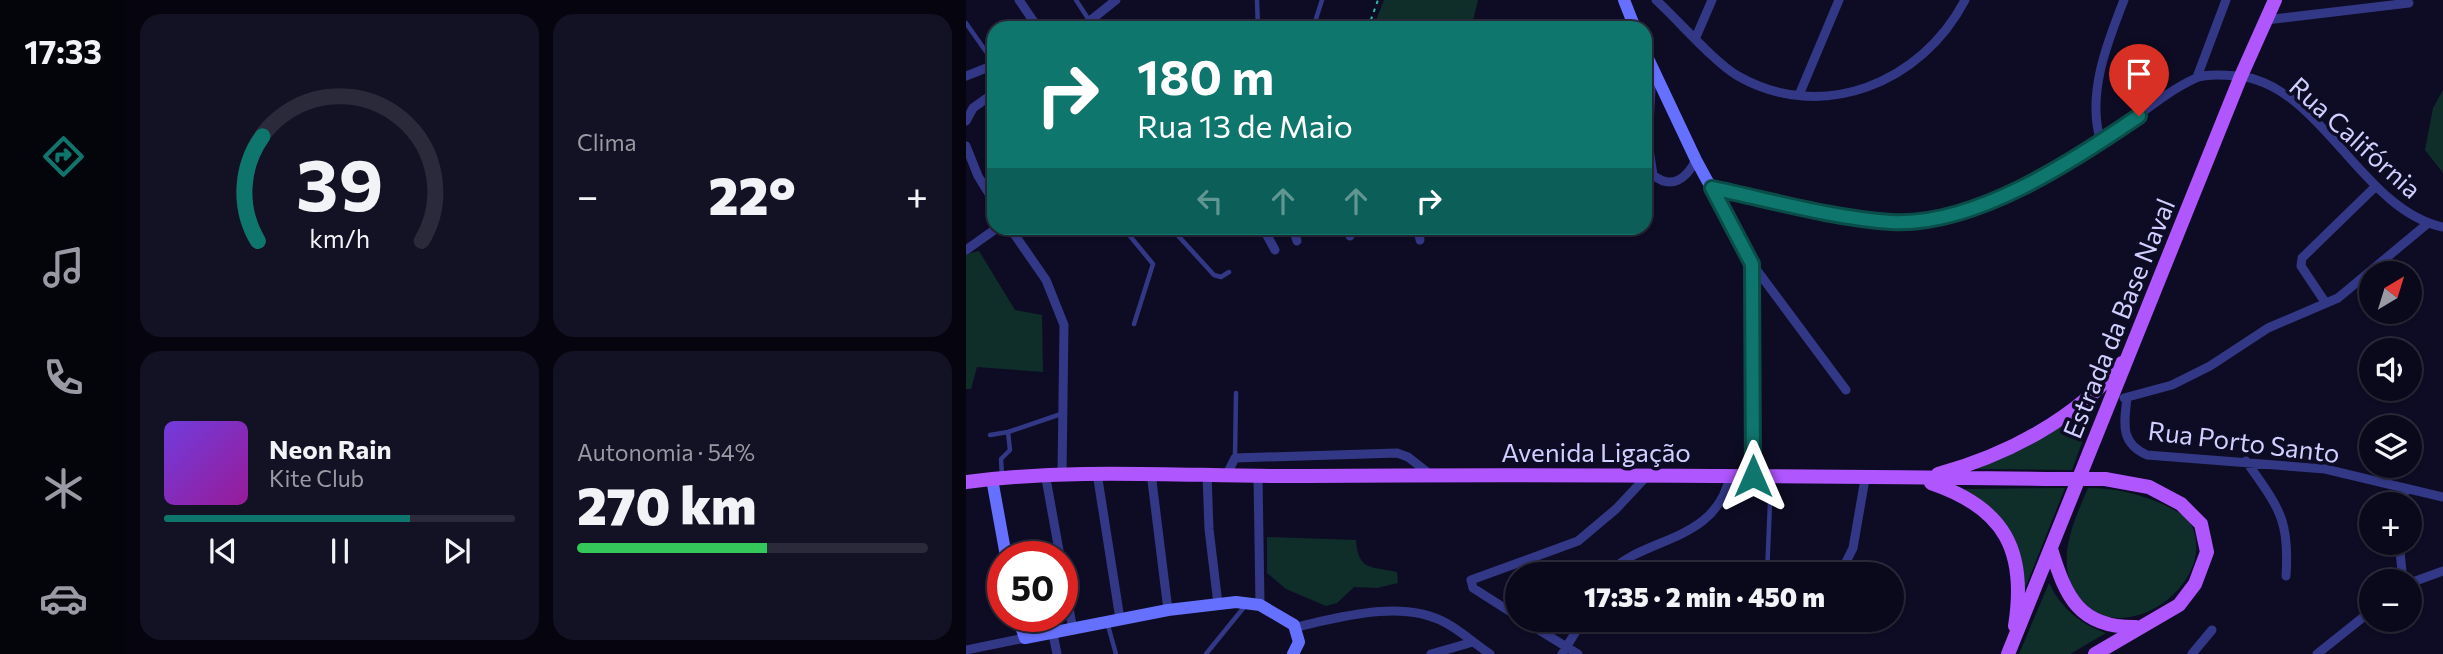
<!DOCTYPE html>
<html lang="pt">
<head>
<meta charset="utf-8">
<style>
	body { margin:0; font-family:Commissioner,sans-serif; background:#131224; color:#f1f3f6; height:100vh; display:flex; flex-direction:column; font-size:26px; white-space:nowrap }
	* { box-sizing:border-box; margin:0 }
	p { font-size:23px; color:#999aa3 }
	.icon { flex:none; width:38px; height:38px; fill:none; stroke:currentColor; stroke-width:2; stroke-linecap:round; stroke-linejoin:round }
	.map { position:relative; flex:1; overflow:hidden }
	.sheet { display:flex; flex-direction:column; gap:14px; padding:14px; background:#06050f; width:840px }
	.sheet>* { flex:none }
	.guide { position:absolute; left:21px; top:21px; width:665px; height:214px; border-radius:21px; box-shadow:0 2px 5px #0004,0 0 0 2px #2a2a3a; background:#0f766e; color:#fff; overflow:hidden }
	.needle { width:46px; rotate:38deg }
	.buttons { position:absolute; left:1393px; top:261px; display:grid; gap:14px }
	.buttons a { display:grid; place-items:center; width:63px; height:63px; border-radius:50%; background:#0a091b; box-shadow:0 2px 5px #0004,0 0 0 2px #2a2a3a; font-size:35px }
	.speed { position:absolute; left:21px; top:541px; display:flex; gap:14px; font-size:35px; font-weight:700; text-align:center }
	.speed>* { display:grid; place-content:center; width:91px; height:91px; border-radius:50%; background:#0a091b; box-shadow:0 2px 5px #0004,0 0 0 2px #2a2a3a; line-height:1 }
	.speed .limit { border:10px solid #d22; background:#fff; color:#111 }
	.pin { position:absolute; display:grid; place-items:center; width:60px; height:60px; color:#fff; margin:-72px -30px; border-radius:50% 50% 50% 0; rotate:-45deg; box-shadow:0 0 7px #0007 }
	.pin .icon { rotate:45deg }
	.me { position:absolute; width:77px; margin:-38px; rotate:0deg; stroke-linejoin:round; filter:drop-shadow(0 0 5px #0008) }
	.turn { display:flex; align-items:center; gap:24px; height:147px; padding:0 35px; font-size:32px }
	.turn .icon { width:91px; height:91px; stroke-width:2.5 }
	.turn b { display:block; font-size:49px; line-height:60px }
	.lanes { display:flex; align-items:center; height:66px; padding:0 35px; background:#0003; justify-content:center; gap:35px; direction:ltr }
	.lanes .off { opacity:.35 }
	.big { font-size:52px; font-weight:800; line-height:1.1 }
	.sheet .widget { flex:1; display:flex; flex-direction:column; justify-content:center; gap:10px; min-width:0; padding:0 24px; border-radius:21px; background:#131224 }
	.sheet .dial { align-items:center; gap:0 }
	.dial svg { height:182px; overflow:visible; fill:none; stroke:#2a2a3a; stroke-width:7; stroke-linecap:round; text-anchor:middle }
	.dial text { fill:#f1f3f6; stroke:none }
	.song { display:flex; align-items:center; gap:21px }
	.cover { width:84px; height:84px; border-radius:10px; background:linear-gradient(135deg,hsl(260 70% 55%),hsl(300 70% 35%)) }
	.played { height:7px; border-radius:4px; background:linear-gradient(90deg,#0f766e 70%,#2a2a3a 70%) }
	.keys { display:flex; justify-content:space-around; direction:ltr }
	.heat { display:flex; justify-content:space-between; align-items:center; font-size:38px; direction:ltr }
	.charge { height:10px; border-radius:5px; background:linear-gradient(90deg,#34c759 54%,#2a2a3a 0) }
	.sheet .tiles { flex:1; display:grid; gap:14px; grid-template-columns:repeat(2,1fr) }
	.trip { position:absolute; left:539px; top:562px; width:399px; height:70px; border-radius:35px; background:#0a091b; box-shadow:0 2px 5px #0004,0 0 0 2px #2a2a3a; font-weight:800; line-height:70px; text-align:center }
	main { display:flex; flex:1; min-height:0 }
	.dock { display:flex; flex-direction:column; width:126px; justify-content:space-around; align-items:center; background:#04040b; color:#999aa3 }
	.dock .icon { width:49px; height:49px }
	.dock .selected { color:#0f766e }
	.dock b { font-size:32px; color:#f1f3f6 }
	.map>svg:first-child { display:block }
</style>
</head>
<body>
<main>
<nav class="dock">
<b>17:33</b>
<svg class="icon selected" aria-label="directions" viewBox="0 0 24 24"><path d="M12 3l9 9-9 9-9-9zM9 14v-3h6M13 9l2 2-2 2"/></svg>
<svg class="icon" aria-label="music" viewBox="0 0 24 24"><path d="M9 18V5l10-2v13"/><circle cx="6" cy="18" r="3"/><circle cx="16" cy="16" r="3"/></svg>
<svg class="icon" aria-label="phone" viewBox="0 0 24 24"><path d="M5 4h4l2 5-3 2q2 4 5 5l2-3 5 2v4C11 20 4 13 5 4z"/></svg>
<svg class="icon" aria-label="climate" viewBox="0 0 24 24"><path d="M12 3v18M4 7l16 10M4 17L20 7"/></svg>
<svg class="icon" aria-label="car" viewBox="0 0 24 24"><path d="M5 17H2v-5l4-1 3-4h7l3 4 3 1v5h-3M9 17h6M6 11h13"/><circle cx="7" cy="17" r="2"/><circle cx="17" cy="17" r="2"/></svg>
</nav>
<section class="sheet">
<div class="tiles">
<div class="widget dial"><svg viewBox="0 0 100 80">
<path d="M14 69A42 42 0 1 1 86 69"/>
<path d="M14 69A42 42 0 0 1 16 23" stroke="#0f766e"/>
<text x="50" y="56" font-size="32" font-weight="700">39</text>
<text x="50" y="72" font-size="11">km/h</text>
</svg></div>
<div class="widget"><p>Clima</p>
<div class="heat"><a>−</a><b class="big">22°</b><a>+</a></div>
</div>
<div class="widget">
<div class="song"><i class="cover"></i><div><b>Neon Rain</b><p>Kite Club</p></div></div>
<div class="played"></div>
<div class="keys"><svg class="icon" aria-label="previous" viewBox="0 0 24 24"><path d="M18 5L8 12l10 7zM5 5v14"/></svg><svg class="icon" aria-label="pause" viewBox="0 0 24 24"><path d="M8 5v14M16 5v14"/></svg><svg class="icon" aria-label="next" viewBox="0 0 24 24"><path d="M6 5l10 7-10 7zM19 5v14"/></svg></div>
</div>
<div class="widget"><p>Autonomia · 54%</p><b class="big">270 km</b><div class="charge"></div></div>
</div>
</section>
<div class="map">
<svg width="1477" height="654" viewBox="0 0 1477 654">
	<rect width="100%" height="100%" fill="#0e0c24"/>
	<!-- green -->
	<path fill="#0f2e2a" d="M418 0H512L505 28H407Z
		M1477 90V173L1459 150 1467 108Z
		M13 251 49 310 76 315 77 372 11 367 5 389H0V254Z
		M1131 401 1106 470 1010 469Z
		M1099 488 1058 591C1044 545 1043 514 998 489Z
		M1122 488C1148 488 1170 493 1194 503 1204 508 1220 514 1225 524 1254 583 1157 652 1114 599 1087 565 1107 523 1122 488Z
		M301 537 390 540C392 571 405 566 431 572L432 583 411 588 388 587 371 603 360 606 320 589 301 573Z
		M1083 583C1095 608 1114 624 1140 633L1104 654H1053Z"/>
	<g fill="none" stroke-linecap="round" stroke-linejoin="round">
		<!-- path -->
		<path stroke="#25bda6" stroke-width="2" stroke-dasharray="3.5 5" stroke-linecap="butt" d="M402 28 412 0"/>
		<!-- service -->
		<path stroke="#333886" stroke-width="4.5" d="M110 0 123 20
			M291 0 292 28
			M0 23 28 63
			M347 28 356 0
			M205 228 248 275 255 277 263 272
			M159 230 187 264 168 324
			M24 435 42 432 95 414
			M269 457 270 393
			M36 477 35 459 44 450 42 432
			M801 574 805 479
			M141 622 150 654
			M240 654 279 606"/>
		<!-- minor -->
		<path stroke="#333886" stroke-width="9" d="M53 0 72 28
			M690 0C712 20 749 63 772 76 856 124 956 83 999 0
			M1300 20 1443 3
			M115 28 150 0
			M730 37 746 0
			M686 71 682 143 687 175C706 190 720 179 730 160
			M0 76 28 65
			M1231 77 1260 0
			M833 95 873 0
			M0 121 7 108 28 93
			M1135 142C1120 96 1141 43 1158 0
			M0 146 12 176 28 202
			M746 188C806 201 900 230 960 220 1022 209 1079 175 1133 143 1166 123 1195 94 1230 78 1241 73 1261 75 1272 76 1355 84 1395 210 1477 227
			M44 228 80 280 98 325 96 473
			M297 228 309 250
			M327 228 331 241
			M452 228 454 240
			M384 236V228
			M0 250 31 228
			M787 265 880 390
			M1359 302 1335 266 1336 258 1410 186
			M1158 398 1206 385 1244 366 1302 328 1372 298 1461 224
			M1161 398C1158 424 1154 443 1181 455L1359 469 1477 497
			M1280 461C1312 507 1324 518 1320 576
			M79 473 94 556
			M131 473 154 619
			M185 473 202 610
			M241 475 243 529 252 604
			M260 476 269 458 431 453 442 457 465 475
			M292 476 294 605
			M1437 504 1439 488
			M1433 542 1437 581
			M96 570 107 630
			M642 574C676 536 750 544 764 476
			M874 574 887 548 899 479
			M1444 583 1477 571
			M551 616 507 588 505 580 612 541 650 509 680 477
			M557 620 612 654
			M330 627C375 617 436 599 480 623 495 631 509 644 524 654
			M87 634 91 654
			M0 650 59 638
			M465 654 507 642
			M596 654 617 620
			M1226 654 1246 630
			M1351 654 1405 611"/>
		<!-- secondary -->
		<path stroke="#6670ff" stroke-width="12" d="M658 0 669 28
			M679 52 730 160 786 263 787 476
			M26 479 40 556
			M51 616 59 638 202 610 270 602 294 605 328 625 333 642 327 654"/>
		<!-- primary -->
		<path stroke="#b056ff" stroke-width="14" d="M972 474C1041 455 1110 419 1156 363
			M0 482C114 467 227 477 341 476 587 474 833 476 1079 479
			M965 483C1039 508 1061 551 1049 626
			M1085 549C1100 597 1113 628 1170 627
			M1042 654 1275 76 1309 0
			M1129 654 1213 605 1229 584 1241 552 1235 524 1215 504 1183 487 1139 479"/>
		<!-- primary-bridge -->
		<path stroke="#b056ff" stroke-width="14" d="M1079 479H1139"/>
	</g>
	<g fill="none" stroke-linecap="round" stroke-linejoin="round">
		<!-- route casing -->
		<g stroke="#0a4d48" stroke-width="18">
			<path id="route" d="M787 476 786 264 746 188C804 200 865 218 925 222 1008 227 1107 161 1173 116"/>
		</g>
		<!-- route -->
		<use href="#route" stroke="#0f766e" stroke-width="12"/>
	</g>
	<g text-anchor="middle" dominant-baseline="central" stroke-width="7" stroke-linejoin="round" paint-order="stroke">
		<!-- street labels -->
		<g font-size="26" fill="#d0cfff" stroke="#0e0c24">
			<text transform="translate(1390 137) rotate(42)">Rua Califórnia</text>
			<text transform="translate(1152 318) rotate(-68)">Estrada da Base Naval</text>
			<text transform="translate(1278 441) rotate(7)">Rua Porto Santo</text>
			<text x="630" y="451">Avenida Ligação</text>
		</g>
	</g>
</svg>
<div class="buttons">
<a><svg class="needle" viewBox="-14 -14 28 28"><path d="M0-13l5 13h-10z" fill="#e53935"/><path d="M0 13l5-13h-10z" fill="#999aa3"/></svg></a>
<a><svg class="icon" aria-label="sound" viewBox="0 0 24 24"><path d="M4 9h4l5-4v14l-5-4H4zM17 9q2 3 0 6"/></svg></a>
<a><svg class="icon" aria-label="layers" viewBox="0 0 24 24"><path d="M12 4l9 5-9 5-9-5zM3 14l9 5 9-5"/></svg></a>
<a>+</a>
<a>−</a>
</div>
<div class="speed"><div class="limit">50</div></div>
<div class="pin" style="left:1173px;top:116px;background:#d93025"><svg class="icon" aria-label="arrive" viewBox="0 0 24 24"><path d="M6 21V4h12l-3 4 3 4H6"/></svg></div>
<svg class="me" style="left:787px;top:476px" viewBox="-20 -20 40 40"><path d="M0-17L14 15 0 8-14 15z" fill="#0f766e" stroke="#fff" stroke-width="4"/></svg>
<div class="trip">17:35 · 2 min · 450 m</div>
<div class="guide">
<div class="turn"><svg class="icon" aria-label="right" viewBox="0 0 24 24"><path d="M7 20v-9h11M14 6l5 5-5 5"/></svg><div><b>180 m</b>Rua 13 de Maio</div></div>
<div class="lanes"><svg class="icon off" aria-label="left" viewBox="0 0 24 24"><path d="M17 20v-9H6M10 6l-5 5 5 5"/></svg><svg class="icon off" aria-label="ahead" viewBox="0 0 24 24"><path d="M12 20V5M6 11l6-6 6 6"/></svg><svg class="icon off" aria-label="ahead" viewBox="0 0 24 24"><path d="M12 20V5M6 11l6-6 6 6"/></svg><svg class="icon" aria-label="right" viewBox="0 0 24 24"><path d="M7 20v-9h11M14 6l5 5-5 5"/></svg></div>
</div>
</div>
</main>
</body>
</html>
